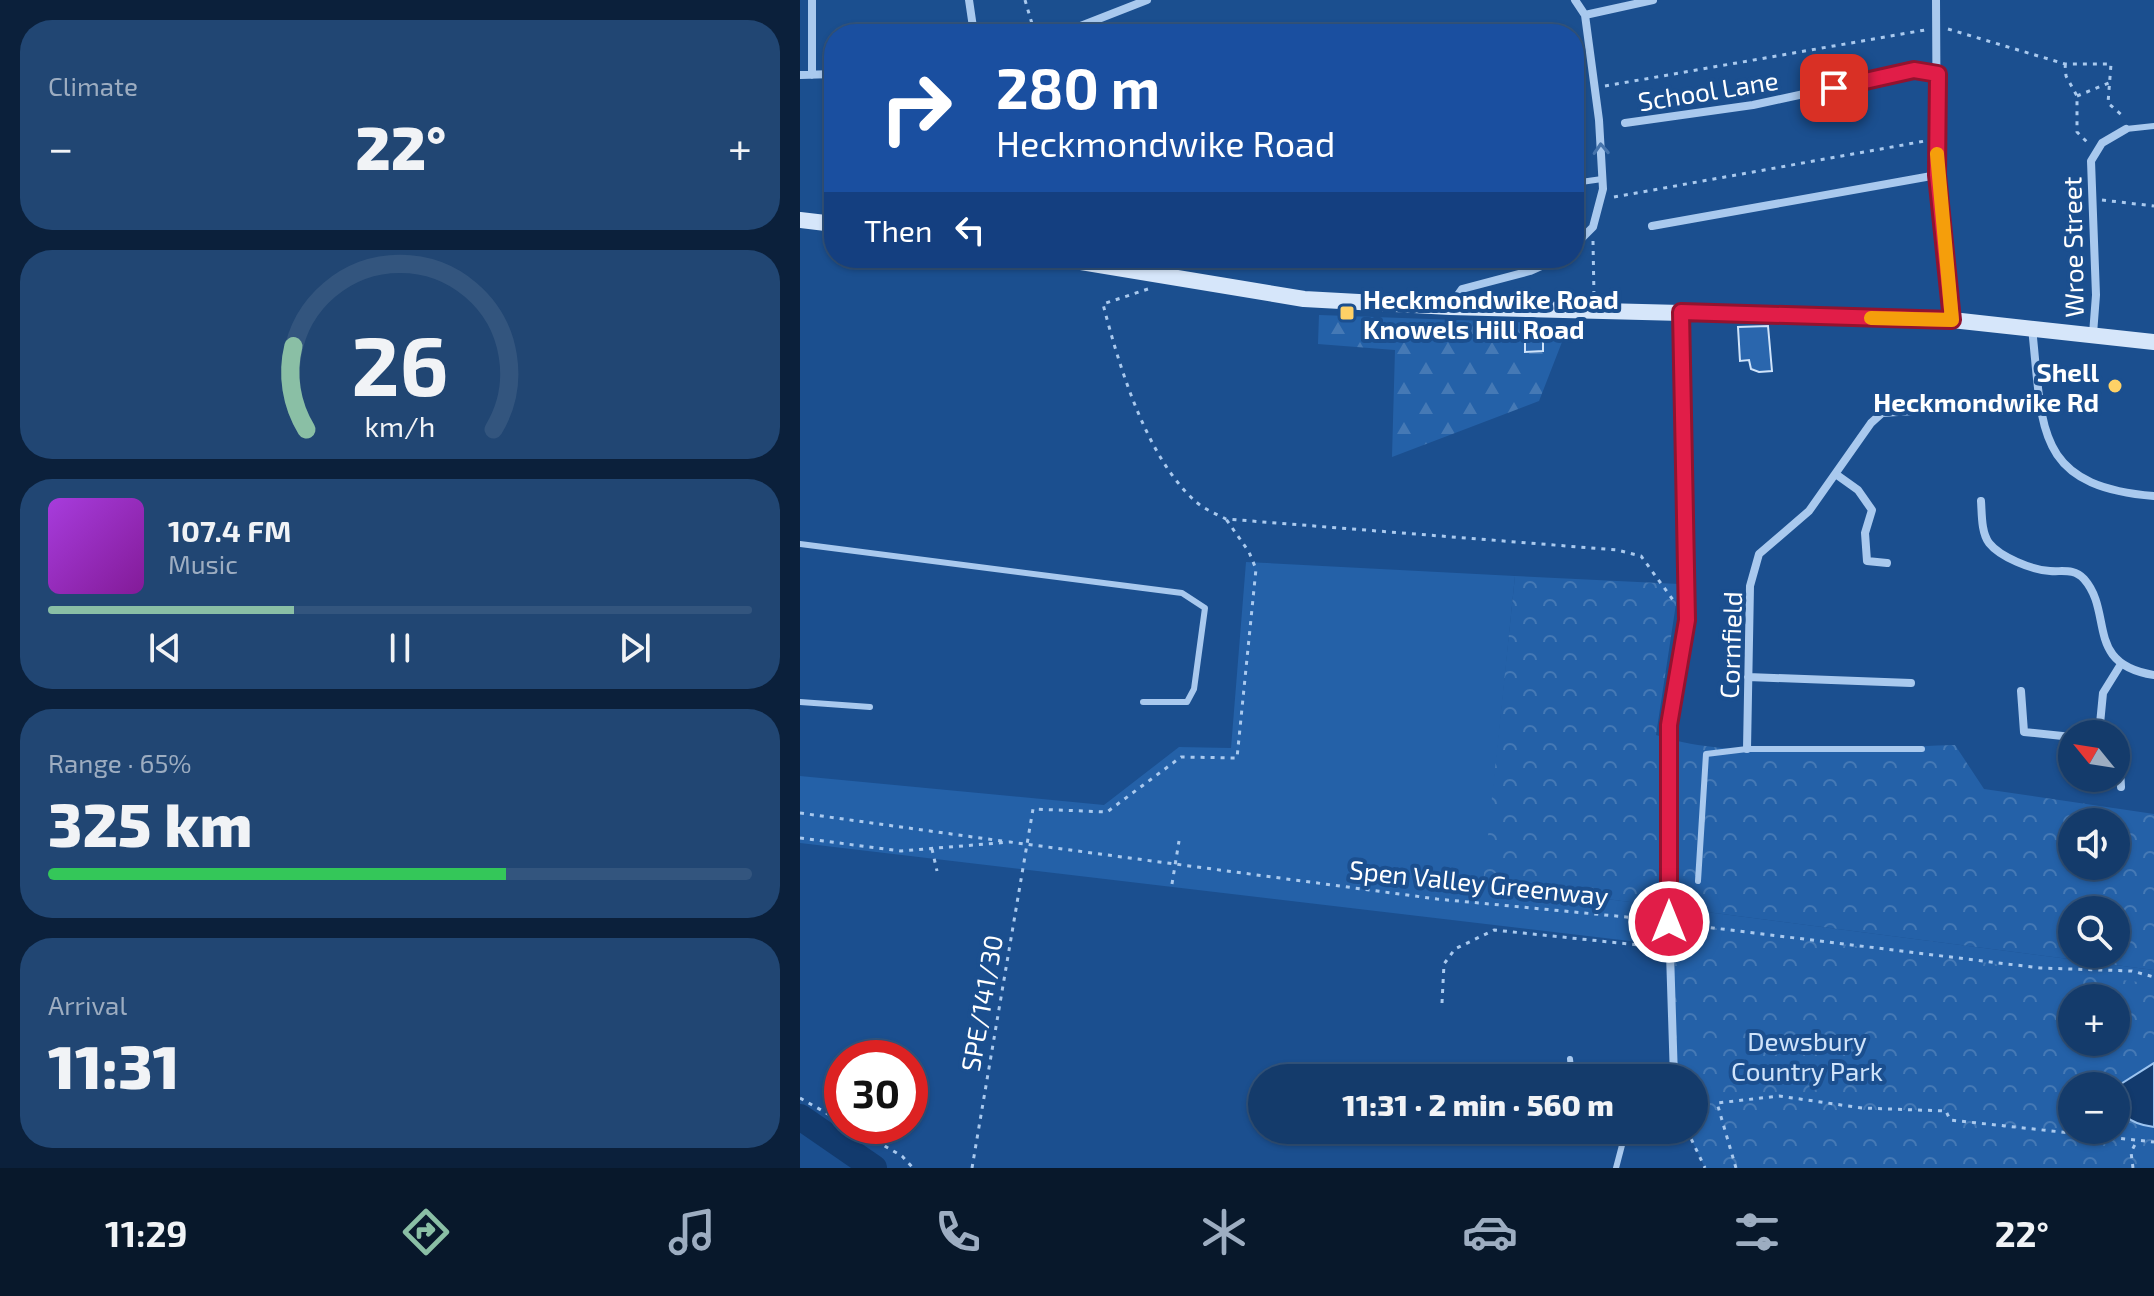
<!DOCTYPE html>
<html lang="en">
<head>
<meta charset="utf-8">
<style>
	body { margin:0; font-family:"Exo 2",sans-serif; background:#214673; color:#f1f3f6; height:100vh; display:flex; flex-direction:column; font-size:30px; white-space:nowrap }
	* { box-sizing:border-box; margin:0 }
	p { font-size:26px; color:#9dadc1 }
	.icon { flex:none; width:44px; height:44px; fill:none; stroke:currentColor; stroke-width:2; stroke-linecap:round; stroke-linejoin:round }
	.map { position:relative; flex:1; overflow:hidden }
	.details { display:flex; flex-direction:column; gap:20px; padding:20px; background:#0b203b; width:800px }
	.details>* { flex:none }
	.banner { position:absolute; left:24px; top:24px; width:760px; height:244px; border-radius:32px; box-shadow:0 2px 6px #0004,0 0 0 2px #33557e; background:#1a4fa0; color:#fff; overflow:hidden }
	.needle { width:52px; rotate:300deg }
	.controls { position:absolute; left:1258px; top:720px; display:grid; gap:16px }
	.controls a { display:grid; place-items:center; width:72px; height:72px; border-radius:50%; background:#143b6b; box-shadow:0 2px 6px #0004,0 0 0 2px #33557e; font-size:40px }
	.speed { position:absolute; left:24px; top:1040px; display:flex; gap:16px; font-size:40px; font-weight:700; text-align:center }
	.speed>* { display:grid; place-content:center; width:104px; height:104px; border-radius:50%; background:#143b6b; box-shadow:0 2px 6px #0004,0 0 0 2px #33557e; line-height:1 }
	.speed .limit { border:12px solid #d22; background:#fff; color:#111 }
	.pin { position:absolute; display:grid; place-items:center; width:68px; height:68px; color:#fff; margin:-34px; border-radius:16px; box-shadow:0 4px 12px #0006 }
	.me { position:absolute; width:88px; margin:-44px; rotate:0deg; stroke-linejoin:round; filter:drop-shadow(0 0 6px #0008) }
	.turn { display:flex; align-items:center; gap:28px; height:168px; padding:0 40px; font-size:36px }
	.turn .icon { width:104px; height:104px; stroke-width:2.5 }
	.turn b { display:block; font-size:56px; line-height:68px }
	.then { display:flex; align-items:center; height:76px; padding:0 40px; background:#0003; gap:16px; font-size:30px }
	.big { font-size:60px; font-weight:800; line-height:1.1 }
	.details .tile { flex:1; display:flex; flex-direction:column; justify-content:center; gap:12px; min-width:0; padding:0 28px; border-radius:32px; background:#214673 }
	.details .dial { align-items:center; gap:0 }
	.dial svg { height:208px; overflow:visible; fill:none; stroke:#33557e; stroke-width:7; stroke-linecap:round; text-anchor:middle }
	.dial text { fill:#f1f3f6; stroke:none }
	.song { display:flex; align-items:center; gap:24px }
	.cover { width:96px; height:96px; border-radius:12px; background:linear-gradient(135deg,hsl(280 70% 55%),hsl(290 70% 35%)) }
	.played { height:8px; border-radius:4px; background:linear-gradient(90deg,#8abfa5 35%,#33557e 35%) }
	.keys { display:flex; justify-content:space-around; direction:ltr }
	.heat { display:flex; justify-content:space-between; align-items:center; font-size:44px; direction:ltr }
	.charge { height:12px; border-radius:6px; background:linear-gradient(90deg,#34c759 65%,#33557e 0) }
	.trip { position:absolute; left:448px; top:1064px; width:460px; height:80px; border-radius:40px; background:#143b6b; box-shadow:0 2px 6px #0004,0 0 0 2px #33557e; font-weight:800; line-height:80px; text-align:center }
	.dock { display:flex; height:128px; justify-content:space-around; align-items:center; background:#08182b; color:#9dadc1 }
	.dock .icon { width:56px; height:56px }
	.dock .selected { color:#8abfa5 }
	.dock b { font-size:36px; color:#f1f3f6 }
	main { display:flex; flex:1; min-height:0 }
	.map>svg:first-child { display:block }
</style>
</head>
<body>
<main>
<section class="details">
<div class="tile"><p>Climate</p>
<div class="heat"><a>−</a><b class="big">22°</b><a>+</a></div>
</div>
<div class="tile dial"><svg viewBox="0 0 100 80">
<path d="M14 69A42 42 0 1 1 86 69"/>
<path d="M14 69A42 42 0 0 1 9 37" stroke="#8abfa5"/>
<text x="50" y="56" font-size="32" font-weight="700">26</text>
<text x="50" y="72" font-size="11">km/h</text>
</svg></div>
<div class="tile">
<div class="song"><i class="cover"></i><div><b>107.4 FM</b><p>Music</p></div></div>
<div class="played"></div>
<div class="keys"><svg class="icon" aria-label="previous" viewBox="0 0 24 24"><path d="M18 5L8 12l10 7zM5 5v14"/></svg><svg class="icon" aria-label="pause" viewBox="0 0 24 24"><path d="M8 5v14M16 5v14"/></svg><svg class="icon" aria-label="next" viewBox="0 0 24 24"><path d="M6 5l10 7-10 7zM19 5v14"/></svg></div>
</div>
<div class="tile"><p>Range · 65%</p><b class="big">325 km</b><div class="charge"></div></div>
<div class="tile"><p>Arrival</p><b class="big">11:31</b></div>
</section>
<div class="map">
<svg width="1354" height="1168" viewBox="0 0 1354 1168">
	<defs>
		<pattern id="forest-firs" width="22" height="20" patternUnits="userSpaceOnUse" patternTransform="scale(2)"><rect width="22" height="20" fill="#2461a8"/><path d="M5 1l3.5 6h-7zM16 11l3.5 6h-7z" fill="#4579b5"/></pattern>
		<pattern id="park-crowns" width="20" height="18" patternUnits="userSpaceOnUse" patternTransform="scale(2)"><rect width="20" height="18" fill="#2461a8"/><path d="M2 6a3 3 0 1 1 6 0M12 15a3 3 0 1 1 6 0" fill="none" stroke="#4579b5"/></pattern>
	</defs>
	<rect width="100%" height="100%" fill="#1b4f8f"/>
	<!-- grass -->
	<path fill="#2461a8" d="M446 562 715 576 684 883 1354 970V1003L0 843V776L304 805 379 747 431 748Z"/>
	<!-- forest -->
	<path fill="url(#forest-firs)" d="M519 315 769 324 739 401 592 457 595 350 518 344Z"/>
	<!-- park -->
	<path fill="url(#park-crowns)" fill-rule="evenodd" d="M715 576 879 584 856 735C935 762 1070 747 1155 745L1184 789 1354 814V970L683 883ZM1272 822H1316V866H1272ZM1272 910H1316V954H1272Z
		M869 922 1354 984V1168H905L887 1130H894V1078H874ZM1272 998H1316V1042H1272ZM1272 1086H1316V1130H1272Z"/>
	<!-- water -->
	<path fill="#123a6d" stroke="#9cc4f0" stroke-width="2" d="M1354 1063V1127C1329 1124 1316 1114 1316 1087Z"/>
	<g fill="none" stroke-linecap="round" stroke-linejoin="round">
		<!-- river -->
		<path stroke="#123a6d" stroke-width="26" d="M0 1117 74 1168"/>
	</g>
	<!-- building -->
	<path fill="#2a66ad" stroke="#cfe3fa" stroke-width="2" d="M725 325H743V351L725 352Z
		M968 326 972 371 959 372 951 369 949 360 940 361 938 327Z"/>
	<g fill="none" stroke-linecap="round" stroke-linejoin="round">
		<!-- path -->
		<path stroke="#a9c9ee" stroke-width="3" stroke-dasharray="4 6" stroke-linecap="butt" d="M225 0 235 34
			M1148 29 1265 64H1311L1308 103 1325 118
			M1265 64 1266 76 1277 96V132L1290 145
			M805 86 1125 30
			M1277 96 1309 83
			M814 197 1125 141
			M1302 200 1354 206
			M793 241 794 297
			M348 289 303 304C319 366 346 456 394 500 402 508 416 514 426 519L817 550 841 556 876 604
			M0 813 202 841
			M0 838 101 851 210 842 637 899 858 920
			M132 849 137 871
			M881 924 1240 968 1332 971 1354 977
			M642 1003 644 964 655 949 694 930 858 947
			M0 1098 42 1122
			M50 1126 102 1156 113 1168
			M887 1130 905 1168
			M172 1168 233 809 307 812 381 757 437 758 456 569 449 552 426 519
			M936 1168 917 1103 979 1096 1062 1108 1146 1111 1150 1120 1354 1142
			M1333 1168 1331 1152 1337 1141"/>
		<!-- lane -->
		<path stroke="#a9c9ee" stroke-width="6" d="M1326 129 1354 126
			M774 183 802 179
			M0 544 382 593 405 608 394 689 387 702H343
			M0 702 70 707
			M898 881 906 754 947 749H1122
			M770 1059 772 1078
			M816 1168 826 1130"/>
		<!-- street -->
		<path stroke="#a9c9ee" stroke-width="8" d="M12 0V75
			M169 0 174 34
			M1136 0 1137 175 1152 320
			M785 15 853 0
			M260 34 347 0
			M0 75 34 74
			M825 123 953 105 1114 70 1138 74
			M852 226 1137 175
			M774 246 793 227 803 189 799 120 785 15 775 0
			M650 306 662 289 730 271 759 258
			M1232 328C1243 429 1234 486 1354 496
			M1293 334 1296 295 1291 161 1302 143 1326 129
			M1037 475 1058 490 1072 510 1065 533 1067 561 1087 563
			M1181 501C1182 514 1181 532 1189 543 1200 557 1232 570 1250 571 1262 572 1274 568 1284 579 1314 613 1284 664 1354 675
			M948 677 1111 683
			M1221 691 1224 732 1272 737
			M1299 734 1303 693 1321 664
			M1316 746 1319 748 1321 787
			M947 749 950 586 959 554 1009 511 1071 423 1082 413 1240 403
			M874 1078 869 922V725L887 620 881 313"/>
		<!-- secondary -->
		<path stroke="#d6e6fa" stroke-width="16" d="M0 220 34 224
			M257 258 504 299 650 307 1152 320 1354 342"/>
		<!-- path-bridge -->
		<path stroke="#a9c9ee" stroke-width="3" stroke-dasharray="4 6" stroke-linecap="butt" d="M372 884 379 841"/>
	</g>
	<!-- one-way arrows -->
	<defs><path id="oneway-chevron" d="M-2-3.5L2.5 0L-2 3.5" fill="none" stroke-width="1.6" stroke-linecap="round" stroke-linejoin="round" transform="scale(2)"/></defs>
	<use stroke="#4674ac" href="#oneway-chevron" transform="translate(801 149) rotate(-93)"/>
	<g fill="none" stroke-linecap="round" stroke-linejoin="round">
		<!-- route casing -->
		<g stroke="#92132f" stroke-width="20">
			<path id="route" d="M869 922V725L887 620 881 312 1152 320 1137 175 1138 74 1114 70 1034 88"/>
		</g>
		<!-- route -->
		<use href="#route" stroke="#e11d48" stroke-width="14"/>
		<!-- slow -->
		<path stroke="#f59e0b" stroke-width="14" d="M1071 318 1152 320 1137 154"/>
	</g>
	<!-- markers -->
	<g fill="#ffd166" stroke="#1b4f8f" stroke-width="3">
		<rect x="539" y="305" width="16" height="16" rx="4"/>
		<circle cx="1315" cy="386" r="8"/>
	</g>
	<g text-anchor="middle" dominant-baseline="central" stroke-width="8" stroke-linejoin="round" paint-order="stroke">
		<!-- street labels -->
		<g font-size="26" fill="#fff" stroke="#1b4f8f">
			<text transform="translate(908 90) rotate(-9)">School Lane</text>
			<text transform="translate(1272 247) rotate(-91)">Wroe Street</text>
			<text transform="translate(930 645) rotate(-88)">Cornfield</text>
			<text transform="translate(679 882) rotate(6)">Spen Valley Greenway</text>
			<text transform="translate(181 1003) rotate(-80)">SPE/141/30</text>
		</g>
		<!-- poi labels -->
		<g font-size="26" font-weight="bold" fill="#fff" stroke="#1b4f8f" text-anchor="start">
			<text x="563" y="298">Heckmondwike Road<tspan x="563" dy="30">Knowels Hill Road</tspan></text>
			<text x="1299" y="371" text-anchor="end">Shell<tspan x="1299" dy="30">Heckmondwike Rd</tspan></text>
		</g>
		<!-- park labels -->
		<g font-size="26" fill="#cfe3fa" stroke="#1b4f8f">
			<text x="1007" y="1040">Dewsbury<tspan x="1007" dy="30">Country Park</tspan></text>
		</g>
	</g>
</svg>
<div class="controls">
<a><svg class="needle" viewBox="-14 -14 28 28"><path d="M0-13l5 13h-10z" fill="#e53935"/><path d="M0 13l5-13h-10z" fill="#9dadc1"/></svg></a>
<a><svg class="icon" aria-label="sound" viewBox="0 0 24 24"><path d="M4 9h4l5-4v14l-5-4H4zM17 9q2 3 0 6"/></svg></a>
<a><svg class="icon" aria-label="search" viewBox="0 0 24 24"><circle cx="10" cy="10" r="6"/><path d="M15 15l6 6"/></svg></a>
<a>+</a>
<a>−</a>
</div>
<div class="speed"><div class="limit">30</div></div>
<div class="pin" style="left:1034px;top:88px;background:#d93025"><svg class="icon" aria-label="arrive" viewBox="0 0 24 24"><path d="M6 21V4h12l-3 4 3 4H6"/></svg></div>
<svg class="me" style="left:869px;top:922px" viewBox="-20 -20 40 40"><circle r="17" fill="#e11d48" stroke="#fff" stroke-width="3"/><path d="M0-11L8 9 0 5-8 9z" fill="#fff"/></svg>
<div class="trip">11:31 · 2 min · 560 m</div>
<div class="banner">
<div class="turn"><svg class="icon" aria-label="right" viewBox="0 0 24 24"><path d="M7 20v-9h11M14 6l5 5-5 5"/></svg><div><b>280 m</b>Heckmondwike Road</div></div>
<div class="then">Then<svg class="icon" aria-label="left" viewBox="0 0 24 24"><path d="M17 20v-9H6M10 6l-5 5 5 5"/></svg></div>
</div>
</div>
</main>
<nav class="dock">
<b>11:29</b>
<svg class="icon selected" aria-label="directions" viewBox="0 0 24 24"><path d="M12 3l9 9-9 9-9-9zM9 14v-3h6M13 9l2 2-2 2"/></svg>
<svg class="icon" aria-label="music" viewBox="0 0 24 24"><path d="M9 18V5l10-2v13"/><circle cx="6" cy="18" r="3"/><circle cx="16" cy="16" r="3"/></svg>
<svg class="icon" aria-label="phone" viewBox="0 0 24 24"><path d="M5 4h4l2 5-3 2q2 4 5 5l2-3 5 2v4C11 20 4 13 5 4z"/></svg>
<svg class="icon" aria-label="climate" viewBox="0 0 24 24"><path d="M12 3v18M4 7l16 10M4 17L20 7"/></svg>
<svg class="icon" aria-label="car" viewBox="0 0 24 24"><path d="M5 17H2v-5l4-1 3-4h7l3 4 3 1v5h-3M9 17h6M6 11h13"/><circle cx="7" cy="17" r="2"/><circle cx="17" cy="17" r="2"/></svg>
<svg class="icon" aria-label="filters" viewBox="0 0 24 24"><path d="M4 7h16M4 17h16"/><circle cx="9" cy="7" r="2"/><circle cx="15" cy="17" r="2"/></svg>
<b>22°</b>
</nav>
</body>
</html>
